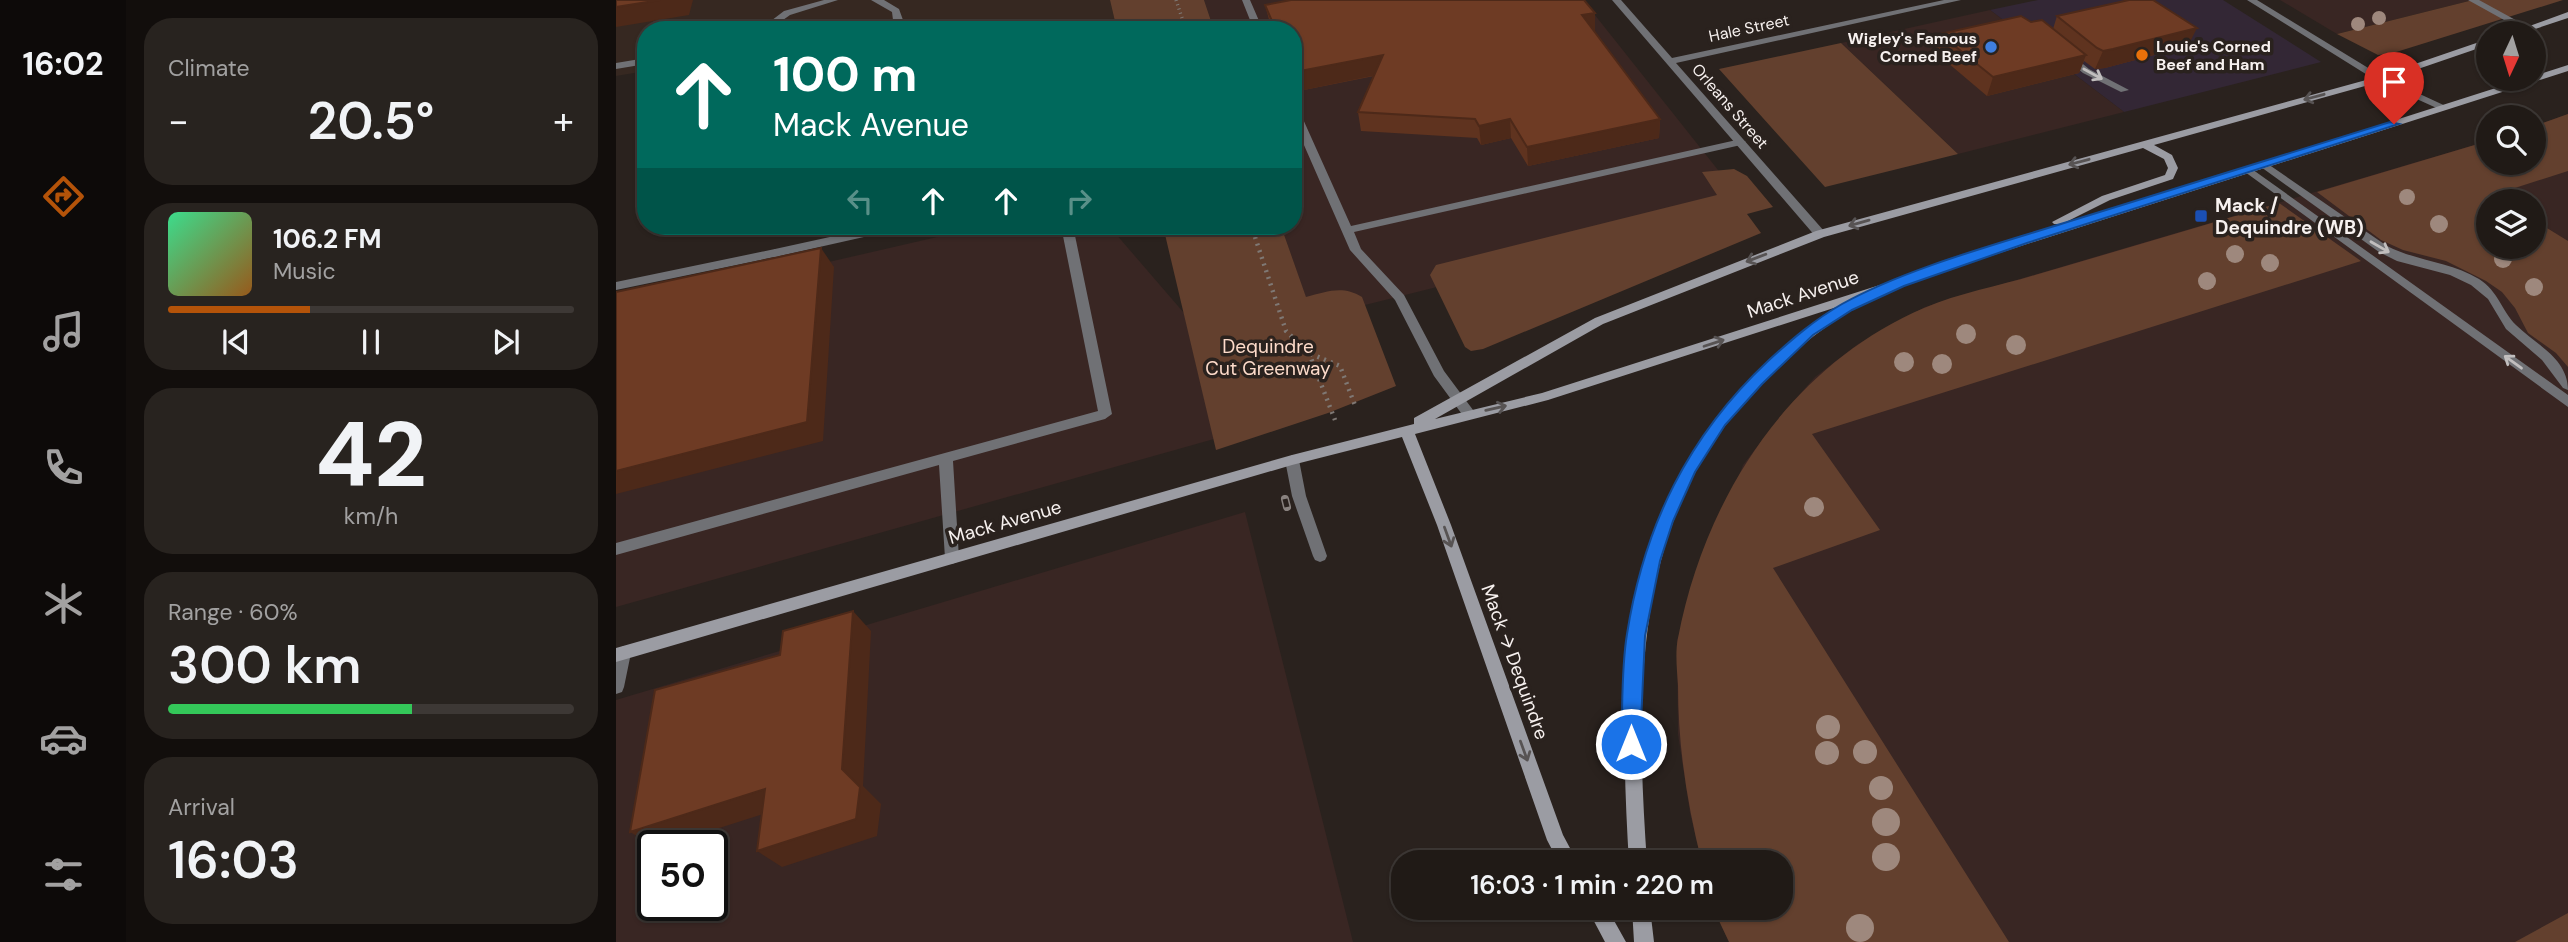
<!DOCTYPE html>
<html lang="en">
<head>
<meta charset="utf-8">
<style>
	body { margin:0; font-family:"DM Sans",sans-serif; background:#28231f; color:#f1f3f6; height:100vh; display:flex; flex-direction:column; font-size:26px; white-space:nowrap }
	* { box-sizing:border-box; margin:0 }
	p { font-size:23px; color:#a2a1a1 }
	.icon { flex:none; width:38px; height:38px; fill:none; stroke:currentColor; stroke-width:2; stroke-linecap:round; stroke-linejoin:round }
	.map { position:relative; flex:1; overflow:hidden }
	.panel { display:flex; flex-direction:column; gap:18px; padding:18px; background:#120e0c; width:490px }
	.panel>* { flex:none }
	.hud { position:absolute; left:21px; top:21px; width:665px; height:214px; border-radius:28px; box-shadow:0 2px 5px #0004,0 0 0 2px #3d3835; background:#00695c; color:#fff; overflow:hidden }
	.needle { width:46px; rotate:184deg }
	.buttons { position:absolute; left:1860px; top:21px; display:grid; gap:14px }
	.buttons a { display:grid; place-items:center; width:70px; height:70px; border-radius:50%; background:#201a16; box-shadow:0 2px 5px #0004,0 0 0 2px #3d3835; font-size:35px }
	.speed { position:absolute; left:21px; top:830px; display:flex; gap:14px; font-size:35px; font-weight:700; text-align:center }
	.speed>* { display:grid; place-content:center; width:91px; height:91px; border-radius:50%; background:#201a16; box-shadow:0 2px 5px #0004,0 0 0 2px #3d3835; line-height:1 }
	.speed .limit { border:4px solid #111; border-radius:10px; background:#fff; color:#111 }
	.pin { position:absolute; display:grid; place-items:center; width:60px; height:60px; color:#fff; margin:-72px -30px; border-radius:50% 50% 50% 0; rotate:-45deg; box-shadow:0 0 7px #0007 }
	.pin .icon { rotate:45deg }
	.me { position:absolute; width:77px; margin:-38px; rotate:0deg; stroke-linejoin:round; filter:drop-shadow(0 0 5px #0008) }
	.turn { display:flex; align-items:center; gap:24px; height:147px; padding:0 21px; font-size:32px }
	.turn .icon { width:91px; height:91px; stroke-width:2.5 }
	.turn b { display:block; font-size:49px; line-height:60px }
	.lanes { display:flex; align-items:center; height:66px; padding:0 21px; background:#0003; justify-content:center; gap:35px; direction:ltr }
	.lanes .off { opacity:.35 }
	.big { font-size:52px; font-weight:600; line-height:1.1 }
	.panel .widget { flex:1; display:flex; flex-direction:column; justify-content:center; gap:10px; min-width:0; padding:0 24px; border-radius:28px; background:#28231f }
	.panel .dial { align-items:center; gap:0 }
	.dial b { font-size:91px; line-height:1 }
	.song { display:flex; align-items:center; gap:21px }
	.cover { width:84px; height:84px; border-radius:10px; background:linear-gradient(135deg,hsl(150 70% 55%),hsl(30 70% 35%)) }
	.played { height:7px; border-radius:4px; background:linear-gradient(90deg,#b45309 35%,#3d3835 35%) }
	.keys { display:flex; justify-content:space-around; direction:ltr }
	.heat { display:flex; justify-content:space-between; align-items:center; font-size:38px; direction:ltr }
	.charge { height:10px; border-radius:5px; background:linear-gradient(90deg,#34c759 60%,#3d3835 0) }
	.trip { position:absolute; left:775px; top:850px; width:402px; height:70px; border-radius:28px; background:#201a16; box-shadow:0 2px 5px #0004,0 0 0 2px #3d3835; font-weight:600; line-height:70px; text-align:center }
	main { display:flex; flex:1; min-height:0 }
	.menu { display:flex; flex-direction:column; width:126px; justify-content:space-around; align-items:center; background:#0d0a09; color:#a2a1a1 }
	.menu .icon { width:49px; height:49px }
	.menu .current { color:#b45309 }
	.menu b { font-size:32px; color:#f1f3f6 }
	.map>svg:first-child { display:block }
</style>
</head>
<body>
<main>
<nav class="menu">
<b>16:02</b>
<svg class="icon current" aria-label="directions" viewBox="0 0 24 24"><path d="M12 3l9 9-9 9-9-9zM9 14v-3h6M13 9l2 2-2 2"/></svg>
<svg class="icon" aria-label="music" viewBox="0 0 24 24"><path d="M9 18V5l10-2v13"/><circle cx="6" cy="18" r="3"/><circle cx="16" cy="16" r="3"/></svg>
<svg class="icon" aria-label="phone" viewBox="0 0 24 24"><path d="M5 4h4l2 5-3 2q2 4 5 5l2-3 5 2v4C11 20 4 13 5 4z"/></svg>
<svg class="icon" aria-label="climate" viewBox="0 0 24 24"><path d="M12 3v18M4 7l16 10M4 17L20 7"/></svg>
<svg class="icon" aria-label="car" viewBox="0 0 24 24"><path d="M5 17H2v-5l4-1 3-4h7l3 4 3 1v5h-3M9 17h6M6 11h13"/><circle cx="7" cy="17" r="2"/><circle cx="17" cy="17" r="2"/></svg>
<svg class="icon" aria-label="filters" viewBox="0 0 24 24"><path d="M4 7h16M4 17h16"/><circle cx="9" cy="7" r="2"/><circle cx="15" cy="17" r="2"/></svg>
</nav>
<section class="panel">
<div class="widget"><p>Climate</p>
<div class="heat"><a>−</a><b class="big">20.5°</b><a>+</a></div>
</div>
<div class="widget">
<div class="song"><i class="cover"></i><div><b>106.2 FM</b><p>Music</p></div></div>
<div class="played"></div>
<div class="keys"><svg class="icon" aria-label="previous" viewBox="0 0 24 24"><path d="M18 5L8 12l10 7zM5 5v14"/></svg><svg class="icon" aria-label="pause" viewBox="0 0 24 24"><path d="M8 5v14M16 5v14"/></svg><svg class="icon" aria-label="next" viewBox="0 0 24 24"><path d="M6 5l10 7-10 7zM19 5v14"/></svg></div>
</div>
<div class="widget dial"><b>42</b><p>km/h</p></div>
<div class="widget"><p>Range · 60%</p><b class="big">300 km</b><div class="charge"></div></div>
<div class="widget"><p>Arrival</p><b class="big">16:03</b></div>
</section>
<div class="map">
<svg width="1952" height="942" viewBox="0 0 1952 942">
	<rect width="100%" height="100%" fill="#2a221e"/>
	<!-- commercial -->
	<path fill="#332735" d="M1422 0H1607L1705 62 1508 112 1374 10Z"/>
	<!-- industrial -->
	<path fill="#392623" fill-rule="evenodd" d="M588 0H967L1133 209 697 318 665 226H677V30H598Z
		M1664 0H1857L1721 34Z
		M1374 10 1508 112 1342 154 1225 43Z
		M1952 114V942H1113L1097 908H1166V863H1086L1074 813 1062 734 1061 640 1127 465 1167 413 1199 377 1242 344 1309 307 1872 141V163H1918V126ZM1872 201H1918V247H1872Z
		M369 226H493L568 313 598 439 0 607V311Z
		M629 512 737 942H0V700ZM37 845H96V905H37Z"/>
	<!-- built -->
	<path fill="#362821" d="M0 0H494L501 30H30V71L0 76Z"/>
	<!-- green -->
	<path fill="#63402e" d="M494 0H588L598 30H501Z
		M1857 0H1947L1777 53 1762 55 1721 34Z
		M1225 43 1342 154 1209 187 1103 69Z
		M1952 114V171L1880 194 1890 201H1872V247H1918V220L1952 241V367L1940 353 1912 333 1899 308 1886 292 1870 281 1830 261 1787 250 1765 240 1701 192 1872 141V163H1918V126Z
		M1118 169 1131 176 1157 207 1131 214 1145 233 867 349 855 351 849 347 814 275 820 265 1101 195 1086 172Z
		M1663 203 1745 261 1196 434 1264 530 1157 568 1393 942H1113L1097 908H1166V863H1086C1071 804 1062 746 1062 685 1061 670 1059 652 1062 638 1089 497 1173 366 1308 308 1343 293 1383 286 1419 275 1501 251 1582 227 1663 203Z
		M547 226H665L690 297C711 292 726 285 746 297L780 386 712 413 600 450Z
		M1952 913V942H1899Z"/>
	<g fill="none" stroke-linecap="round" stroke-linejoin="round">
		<!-- path-far1 -->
		<path stroke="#7f7874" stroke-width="3.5" stroke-dasharray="1 3.5" stroke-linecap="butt" d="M560 0 570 30
			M635 226 639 239"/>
		<!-- path -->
		<path stroke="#7f7874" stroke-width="4.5" stroke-dasharray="2 5" stroke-linecap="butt" d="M639 237 670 331 693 353 724 366 740 408
			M693 353 719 420"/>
		<!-- lane -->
		<path fill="#707175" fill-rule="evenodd" d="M626 0H634L647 30H638Z
			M1852 0H1863L1916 29 1908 31Z
			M1450 55H1456L1473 69 1513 90 1505 92 1467 73 1450 59Z
			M677 105 682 108 735 226 1125 139 1130 142 1125 145 738 232 745 249 788 295 828 371 860 414 853 419 848 417 818 376 779 300 734 250 677 120Z
			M1649 162 1771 246C1800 261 1835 262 1863 279 1883 292 1885 310 1900 325 1920 345 1952 358 1952 390L1947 388 1926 360 1890 329 1872 299 1855 285 1834 275 1781 261 1763 252 1645 167 1644 165Z
			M1633 167 1952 395V407L1629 172 1628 170Z
			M264 226H285L279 230 159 257 153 253 159 249Z
			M445 226H457L496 414 489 419 337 461 343 558 341 562 336 564 331 562 329 558 323 465 0 555V543L482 411Z
			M676 455 683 460 690 496 711 556 709 560 704 562 699 560 697 556 676 496 669 460Z
			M7 646 13 648 15 653 8 687 6 692 0 694V651Z"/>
		<!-- street -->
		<path fill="#707175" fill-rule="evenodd" d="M208 0H222L174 15 153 30H143L168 11Z
			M255 0H268L283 9 287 20 282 30H273L277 20 276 12Z
			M996 0H1005L1056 58 1328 0H1345L1060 63 1208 231V237H1200Z
			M1631 0H1641L1767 77 1834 108 1825 110 1761 81Z
			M30 58V64L0 69V63Z
			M159 249 163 250V256L0 290V282Z"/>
		<!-- secondary -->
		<path fill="#9b9ca3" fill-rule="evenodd" d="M1952 12V18L1907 33H1894Z
			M1872 39V45L1767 81 1538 145 1556 155 1562 168 1557 179 1494 200 1446 224H1438L1436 222 1486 196 1549 175 1552 168 1548 159 1527 148 1208 237 987 324 819 419 926 393 1908 79H1918V76L1952 65V71L1411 244 1236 302 1240 306 1238 309C1198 332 1164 363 1133 398 1124 409 1114 419 1105 431 1015 557 1021 715 1031 863H1013C1004 709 1000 554 1096 424 1104 412 1115 402 1124 392 1153 359 1186 327 1224 306L932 400 799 434 835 525 947 835 962 863H943L931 840 821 525 786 437 676 465 0 662V648L676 455 798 424V418L979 318 1200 231 1761 77Z
			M971 908H991L1010 942H989Z
			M1016 908H1034L1038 942H1018Z"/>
		<!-- rail casing -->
		<g stroke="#89827f" stroke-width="8">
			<path id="rail" d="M669 499 671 507"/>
		</g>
		<!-- rail -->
		<use href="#rail" stroke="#2a221e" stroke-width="5" stroke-dasharray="15" stroke-linecap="butt"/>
	</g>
	<!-- trees -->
	<g fill="#9e887d">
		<circle cx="1763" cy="18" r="7"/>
		<circle cx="1742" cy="24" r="7"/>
		<circle cx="1791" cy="197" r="8"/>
		<circle cx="1823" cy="224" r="9"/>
		<circle cx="1619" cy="254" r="9"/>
		<circle cx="1887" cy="259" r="9"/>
		<circle cx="1654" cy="263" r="9"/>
		<circle cx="1591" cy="281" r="9"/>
		<circle cx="1918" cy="287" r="9"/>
		<circle cx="1350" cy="334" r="10"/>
		<circle cx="1400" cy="345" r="10"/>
		<circle cx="1288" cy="362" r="10"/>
		<circle cx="1326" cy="364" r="10"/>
		<circle cx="1198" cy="507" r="10"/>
		<circle cx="1212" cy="727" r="12"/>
		<circle cx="1249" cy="752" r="12"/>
		<circle cx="1211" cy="753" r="12"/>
		<circle cx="1265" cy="788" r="12"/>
		<circle cx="1270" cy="822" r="14"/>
		<circle cx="1270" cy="857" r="14"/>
		<circle cx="1244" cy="928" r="14"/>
	</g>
	<!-- wall -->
	<path fill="#5f331f" d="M649 5 979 13 978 31 1044 119 1043 138 912 166 895 138 865 145 861 138 745 131 742 112 758 76 683 91 677 77V30H657L654 23Z
		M1441 16 1572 46 1489 68 1479 69 1468 61 1463 73 1371 96 1319 52 1324 34 1415 22 1437 29Z"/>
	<!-- shaded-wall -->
	<path fill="#4d2919" d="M44 0H77L73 15 0 27V7Z
		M979 13V31L966 33V15Z
		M1581 28 1572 46 1489 68 1479 69 1487 51Z
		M767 55 770 73 683 91 679 72Z
		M1470 55 1463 73 1371 96 1377 77Z
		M894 119 895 138 865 145 863 126Z
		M1044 119 1043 138 912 166 911 147Z
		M205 248 218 267 207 441 0 494V471Z
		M237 611 255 631 247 786 265 804 261 836 166 867 141 851 226 769Z
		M149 789 172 806 50 845H37L14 832Z"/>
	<!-- building -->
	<path fill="#6e3b24" stroke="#4d2919" stroke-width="2" d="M0 0H44L0 7Z
		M675 0H968L979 13 966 15 1044 119 911 147 894 119 863 126 859 119 742 112 767 55 679 72 677 69V30H660L649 5Z
		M1513 0H1537L1581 28 1497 49 1487 51 1481 48 1441 16Z
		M1405 16 1415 22 1426 20 1470 55 1377 77 1324 34Z
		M205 248 191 422 0 471V292Z
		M237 611 226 769 244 787 240 819 141 851 149 789 14 832 39 690 164 655 167 631Z"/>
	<!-- one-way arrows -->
	<defs><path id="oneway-shaft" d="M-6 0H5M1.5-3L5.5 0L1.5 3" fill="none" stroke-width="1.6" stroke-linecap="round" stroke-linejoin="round" transform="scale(1.75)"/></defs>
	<g stroke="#c1bebe">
		<use href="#oneway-shaft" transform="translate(1477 74) rotate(29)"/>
		<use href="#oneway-shaft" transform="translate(1764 247) rotate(30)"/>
		<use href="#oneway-shaft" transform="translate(1897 362) rotate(-144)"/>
	</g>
	<g stroke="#575353">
		<use href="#oneway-shaft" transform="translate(1698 97) rotate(165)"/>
		<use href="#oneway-shaft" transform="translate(1463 162) rotate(165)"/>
		<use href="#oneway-shaft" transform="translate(1243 223) rotate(164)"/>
		<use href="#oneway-shaft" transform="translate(1140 258) rotate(159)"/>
		<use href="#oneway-shaft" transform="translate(1098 343) rotate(-18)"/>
		<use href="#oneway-shaft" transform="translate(880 408) rotate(-13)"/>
		<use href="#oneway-shaft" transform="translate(832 537) rotate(70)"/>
		<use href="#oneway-shaft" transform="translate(908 751) rotate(70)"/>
	</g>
	<!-- route -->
	<path fill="#1a73e8" stroke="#114b97" stroke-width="2" d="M1774 122 1783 124 1411 243 1288 286 1236 310 1197 335 1146 384 1109 425 1079 472 1057 521 1044 561 1029 636 1024 744 1022 750 1015 753 1008 750 1005 744C1007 708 1005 670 1011 634 1028 526 1072 436 1152 361 1175 340 1198 320 1226 304 1289 269 1378 245 1448 223 1556 190 1665 156 1774 122Z"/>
	<!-- markers -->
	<circle fill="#3f7fe0" stroke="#2a221e" stroke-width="2.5" cx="1375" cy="47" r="7"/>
	<circle fill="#e8710a" stroke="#2a221e" stroke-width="2.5" cx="1526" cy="55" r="7"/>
	<rect fill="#1a4fb4" stroke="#2a221e" stroke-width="2.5" x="1578" y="209" width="14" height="14" rx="3.5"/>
	<g text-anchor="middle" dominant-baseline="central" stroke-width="7" stroke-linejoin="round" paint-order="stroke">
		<!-- far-street labels -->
		<g font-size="16" fill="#f7f1ef" stroke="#2a221e">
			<text transform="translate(1133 28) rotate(-12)">Hale Street</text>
			<text transform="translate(1114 106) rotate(49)">Orleans Street</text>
		</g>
		<!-- far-poi labels -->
		<g font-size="16" font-weight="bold" fill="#f7f1ef" stroke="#2a221e" text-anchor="end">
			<text x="1361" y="38">Wigley's Famous<tspan x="1361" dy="18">Corned Beef</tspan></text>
			<text x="1540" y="46" text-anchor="start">Louie's Corned<tspan x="1540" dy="18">Beef and Ham</tspan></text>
		</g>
		<!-- poi labels -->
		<g font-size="19" font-weight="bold" fill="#f7f1ef" stroke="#2a221e" text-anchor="start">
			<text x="1599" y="205">Mack /<tspan x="1599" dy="22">Dequindre (WB)</tspan></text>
		</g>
		<!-- street labels -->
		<g font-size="19" fill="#f7f1ef" stroke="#2a221e">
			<text transform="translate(1187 294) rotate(-18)">Mack Avenue</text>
			<text transform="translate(389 522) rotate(-16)">Mack Avenue</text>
			<text transform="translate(899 662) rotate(70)">Mack → Dequindre</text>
		</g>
		<!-- park labels -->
		<g font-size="19" fill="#fddbca" stroke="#2a221e">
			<text x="652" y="346">Dequindre<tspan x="652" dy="22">Cut Greenway</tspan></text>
		</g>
	</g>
</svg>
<div class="buttons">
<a><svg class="needle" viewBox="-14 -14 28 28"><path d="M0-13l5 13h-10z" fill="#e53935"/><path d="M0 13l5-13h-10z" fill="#a2a1a1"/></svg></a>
<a><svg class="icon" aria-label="search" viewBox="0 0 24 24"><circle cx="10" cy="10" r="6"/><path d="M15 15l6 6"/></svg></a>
<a><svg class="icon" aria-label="layers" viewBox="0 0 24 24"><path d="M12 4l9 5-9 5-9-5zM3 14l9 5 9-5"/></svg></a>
</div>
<div class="speed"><div class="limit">50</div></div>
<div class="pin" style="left:1778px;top:124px;background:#d93025"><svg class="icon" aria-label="arrive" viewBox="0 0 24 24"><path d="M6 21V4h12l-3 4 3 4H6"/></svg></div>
<svg class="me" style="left:1015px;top:744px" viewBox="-20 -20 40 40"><circle r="17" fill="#1a73e8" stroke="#fff" stroke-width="3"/><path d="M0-11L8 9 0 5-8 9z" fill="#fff"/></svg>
<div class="trip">16:03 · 1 min · 220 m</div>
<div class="hud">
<div class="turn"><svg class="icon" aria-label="ahead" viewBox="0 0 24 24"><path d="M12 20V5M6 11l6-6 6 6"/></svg><div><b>100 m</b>Mack Avenue</div></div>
<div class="lanes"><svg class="icon off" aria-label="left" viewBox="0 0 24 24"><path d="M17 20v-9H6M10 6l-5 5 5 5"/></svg><svg class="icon" aria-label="ahead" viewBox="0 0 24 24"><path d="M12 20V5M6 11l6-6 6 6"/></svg><svg class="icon" aria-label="ahead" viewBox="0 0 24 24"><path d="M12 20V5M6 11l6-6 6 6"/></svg><svg class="icon off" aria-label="right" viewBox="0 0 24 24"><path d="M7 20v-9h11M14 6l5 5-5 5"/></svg></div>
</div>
</div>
</main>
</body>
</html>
